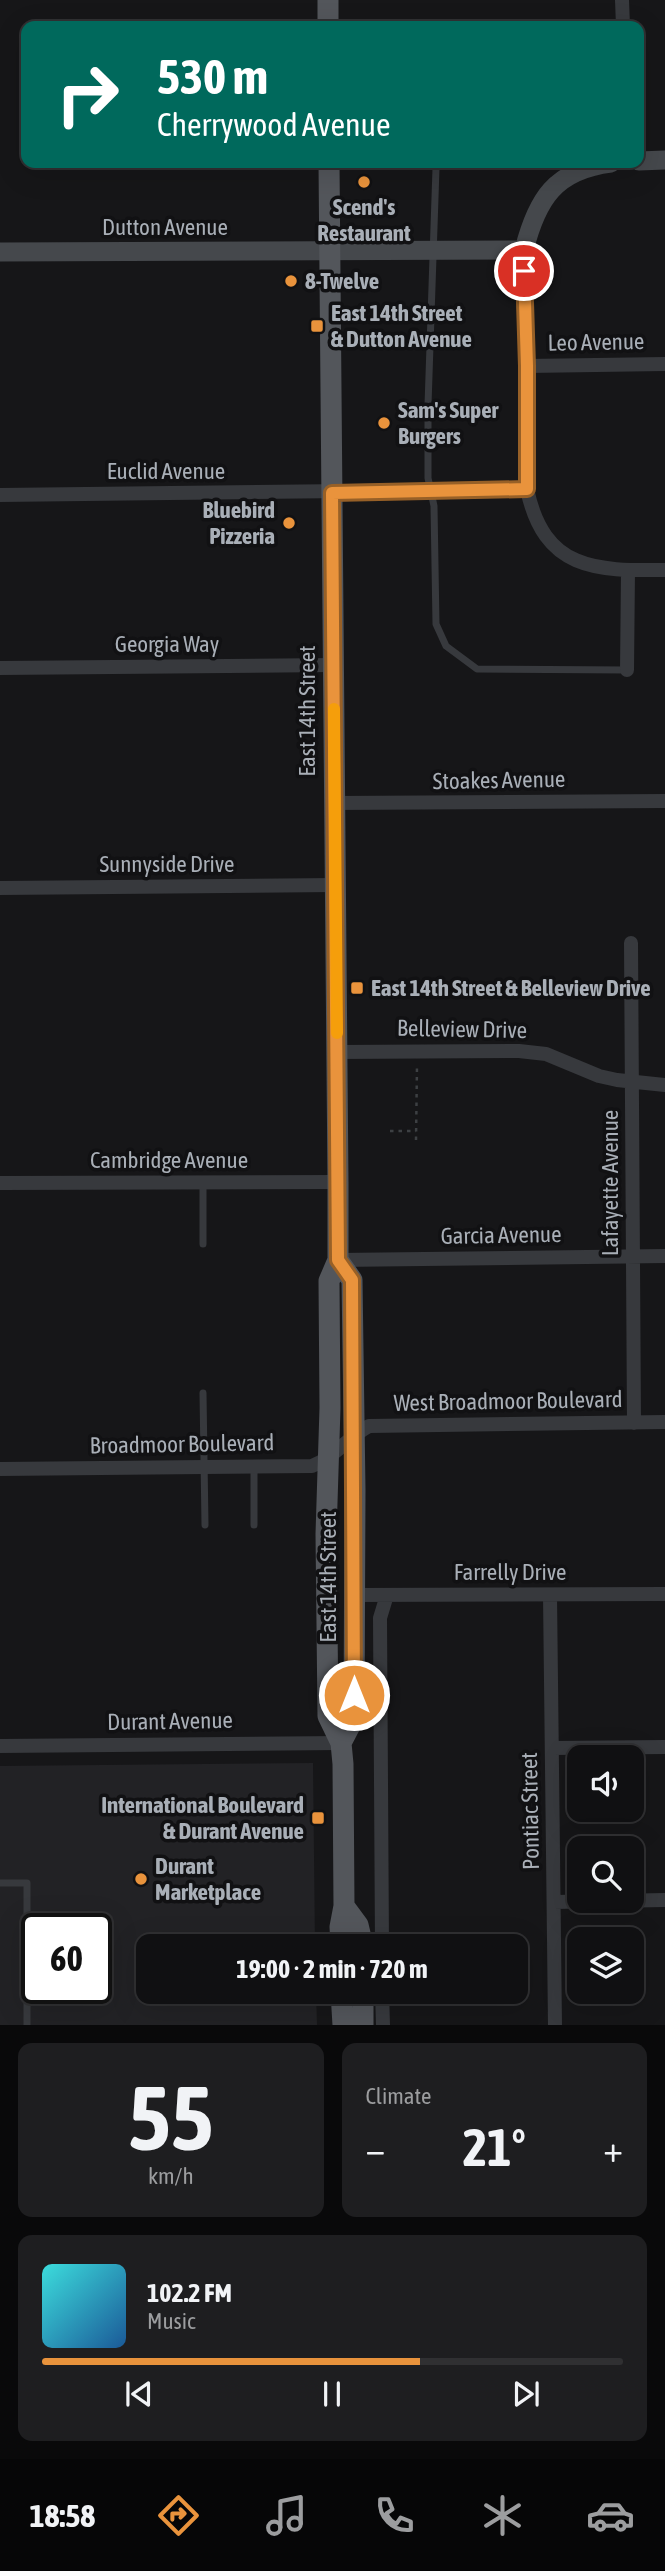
<!DOCTYPE html>
<html lang="en">
<head>
<meta charset="utf-8">
<style>
	body { margin:0; font-family:"Asap Condensed",sans-serif; background:#1e1e20; color:#f1f3f6; height:100vh; display:flex; flex-direction:column; font-size:26px; white-space:nowrap }
	* { box-sizing:border-box; margin:0 }
	p { font-size:23px; color:#9c9d9f }
	.icon { flex:none; width:38px; height:38px; fill:none; stroke:currentColor; stroke-width:2; stroke-linecap:round; stroke-linejoin:round }
	.map { position:relative; height:2025px; overflow:hidden }
	.panel { display:flex; flex-direction:column; gap:18px; padding:18px; background:#09090a; flex:1 }
	.panel>* { flex:none }
	.top-card { position:absolute; left:21px; top:21px; width:623px; height:147px; border-radius:14px; box-shadow:0 7px 28px #0002,0 0 0 2px #303032; background:#00695c; color:#fff; overflow:hidden }
	.buttons { position:absolute; left:567px; top:1745px; display:grid; gap:14px }
	.buttons a { display:grid; place-items:center; width:77px; height:77px; border-radius:14px; background:#101012; box-shadow:0 7px 28px #0002,0 0 0 2px #303032; font-size:35px }
	.speed { position:absolute; left:21px; top:1913px; display:flex; gap:14px; font-size:35px; font-weight:700; text-align:center }
	.speed>* { display:grid; place-content:center; width:91px; height:91px; border-radius:50%; background:#101012; box-shadow:0 7px 28px #0002,0 0 0 2px #303032; line-height:1 }
	.speed .limit { border:4px solid #111; border-radius:10px; background:#fff; color:#111 }
	.pin { position:absolute; display:grid; place-items:center; width:60px; height:60px; color:#fff; margin:-30px; border:4px solid #fff; border-radius:50%; box-shadow:0 2px 7px #0007 }
	.me { position:absolute; width:77px; margin:-38px; rotate:0deg; stroke-linejoin:round; filter:drop-shadow(0 0 5px #0008) }
	.turn { display:flex; align-items:center; gap:24px; height:147px; padding:0 21px; font-size:32px }
	.turn .icon { width:91px; height:91px; stroke-width:2.5 }
	.turn b { display:block; font-size:49px; line-height:60px }
	.big { font-size:52px; font-weight:700; line-height:1.1 }
	.panel .widget { flex:1; display:flex; flex-direction:column; justify-content:center; gap:10px; min-width:0; padding:0 24px; border-radius:14px; background:#1e1e20 }
	.panel .dial { align-items:center; gap:0 }
	.dial b { font-size:91px; line-height:1 }
	.song { display:flex; align-items:center; gap:21px }
	.cover { width:84px; height:84px; border-radius:10px; background:linear-gradient(135deg,hsl(180 70% 55%),hsl(210 70% 35%)) }
	.played { height:7px; border-radius:4px; background:linear-gradient(90deg,#e9933c 65%,#303032 65%) }
	.keys { display:flex; justify-content:space-around; direction:ltr }
	.heat { display:flex; justify-content:space-between; align-items:center; font-size:38px; direction:ltr }
	.panel .tiles { flex:1; display:grid; gap:18px; grid-template-columns:1fr 1fr }
	.widget:last-child { grid-column:span 2 }
	.trip { position:absolute; left:136px; top:1934px; width:392px; height:70px; border-radius:14px; background:#101012; box-shadow:0 7px 28px #0002,0 0 0 2px #303032; font-weight:700; line-height:70px; text-align:center }
	.tabs { display:flex; height:112px; justify-content:space-around; align-items:center; background:#060607; color:#9c9d9f }
	.tabs .icon { width:49px; height:49px }
	.tabs .selected { color:#e9933c }
	.tabs b { font-size:32px; color:#f1f3f6 }
	.map>svg:first-child { display:block }
</style>
</head>
<body>
<div class="map">
<svg width="665" height="2025" viewBox="0 0 665 2025">
	<rect width="100%" height="100%" fill="#161618"/>
	<!-- built -->
	<path fill="#222225" fill-rule="evenodd" d="M313 1763 315 1946H149V1992H316L317 2025H0V1766ZM37 1928H96V1988H37Z"/>
	<g fill="none" stroke-linecap="round" stroke-linejoin="round">
		<!-- path -->
		<path stroke="#3d4043" stroke-width="2.5" stroke-dasharray="3.5 5" stroke-linecap="butt" d="M390 1131H416
			M416 1140 417 1065"/>
		<!-- lane -->
		<path stroke="#37393d" stroke-width="7" d="M443 163 436 168 428 405V478L434 506 436 624 446 646 477 669 627 670
			M203 1244V1183
			M203 1393 205 1525
			M254 1525V1467
			M0 1883H27V2025"/>
		<!-- street -->
		<path stroke="#37393d" stroke-width="14" d="M622 0 623 26
			M524 250 527 366V489C544 570 595 571 665 570
			M527 366 665 364
			M0 495 527 489
			M0 668 334 665
			M627 670 628 571
			M334 803 665 801
			M0 888 335 885
			M631 943 634 1423
			M337 1052 519 1051 546 1054 599 1076 617 1080 665 1085
			M0 1183 338 1182
			M338 1260 665 1256
			M0 1469 312 1466C335 1457 348 1437 369 1426L665 1422
			M355 1595 665 1594
			M550 1595 555 2025
			M0 1746 341 1743
			M552 1748 665 1747
			M554 1902 665 1900
			M382 1946 380 1618 387 1595
			M382 1992 383 2025"/>
		<!-- secondary -->
		<path stroke="#45484c" stroke-width="19" d="M639 161 665 160
			M0 252 524 250C537 199 555 170 611 163"/>
		<!-- primary -->
		<path stroke="#53565b" stroke-width="21" d="M328 0V26
			M329 163 338 1182V1260L329 1281 330 1408 326 1534 328 1716 341 1743 343 1764 344 1906 340 1927 341 1946
			M338 1260 352 1280 355 1490 354 1718 341 1743
			M344 1906 358 1925 363 1946
			M341 1992 343 2025
			M363 2025V1992"/>
	</g>
	<g fill="none" stroke-linecap="round" stroke-linejoin="round">
		<!-- route casing -->
		<g stroke="#976027" stroke-width="18">
			<path id="route" d="M354 1695 352 1280 338 1260 332 493 527 489V366L524 271"/>
		</g>
		<!-- route -->
		<use href="#route" stroke="#e9933c" stroke-width="12"/>
		<!-- slow -->
		<path stroke="#f59e0b" stroke-width="12" d="M334 709 337 1033"/>
	</g>
	<!-- markers -->
	<g fill="#e9933c" stroke="#111113" stroke-width="2.5">
		<circle cx="364" cy="182" r="7"/>
		<circle cx="291" cy="281" r="7"/>
		<rect x="310" y="319" width="14" height="14" rx="3.5"/>
		<circle cx="384" cy="423" r="7"/>
		<circle cx="289" cy="523" r="7"/>
		<rect x="350" y="981" width="14" height="14" rx="3.5"/>
		<rect x="311" y="1811" width="14" height="14" rx="3.5"/>
		<circle cx="141" cy="1879" r="7"/>
	</g>
	<g text-anchor="middle" dominant-baseline="central" stroke-width="7" stroke-linejoin="round" paint-order="stroke">
		<!-- poi labels -->
		<g font-size="23" font-weight="bold" fill="#a9afb7" stroke="#111113" text-anchor="start">
			<text x="364" y="207" text-anchor="middle">Scend's<tspan x="364" dy="26">Restaurant</tspan></text>
			<text x="305" y="281">8-Twelve</text>
			<text x="331" y="313">East 14th Street<tspan x="331" dy="26">&amp; Dutton Avenue</tspan></text>
			<text x="398" y="410">Sam's Super<tspan x="398" dy="26">Burgers</tspan></text>
			<text x="275" y="510" text-anchor="end">Bluebird<tspan x="275" dy="26">Pizzeria</tspan></text>
			<text x="371" y="988">East 14th Street &amp; Belleview Drive</text>
			<text x="304" y="1805" text-anchor="end">International Boulevard<tspan x="304" dy="26">&amp; Durant Avenue</tspan></text>
			<text x="155" y="1866">Durant<tspan x="155" dy="26">Marketplace</tspan></text>
		</g>
		<!-- street labels -->
		<g font-size="23" fill="#a9afb7" stroke="#111113">
			<text x="165" y="227">Dutton Avenue</text>
			<text transform="translate(596 342) rotate(-1)">Leo Avenue</text>
			<text x="166" y="471">Euclid Avenue</text>
			<text x="167" y="644">Georgia Way</text>
			<text transform="translate(307 711) rotate(-90)">East 14th Street</text>
			<text transform="translate(499 780) rotate(-1)">Stoakes Avenue</text>
			<text x="167" y="864">Sunnyside Drive</text>
			<text transform="translate(462 1029) rotate(1)">Belleview Drive</text>
			<text x="169" y="1160">Cambridge Avenue</text>
			<text transform="translate(610 1183) rotate(-90)">Lafayette Avenue</text>
			<text transform="translate(501 1235) rotate(-1)">Garcia Avenue</text>
			<text transform="translate(508 1401) rotate(-1)">West Broadmoor Boulevard</text>
			<text transform="translate(182 1444) rotate(-1)">Broadmoor Boulevard</text>
			<text x="510" y="1572">Farrelly Drive</text>
			<text transform="translate(328 1577) rotate(-90)">East 14th Street</text>
			<text transform="translate(170 1721) rotate(-1)">Durant Avenue</text>
			<text transform="translate(530 1811) rotate(-91)">Pontiac Street</text>
		</g>
	</g>
</svg>
<div class="buttons">
<a><svg class="icon" aria-label="sound" viewBox="0 0 24 24"><path d="M4 9h4l5-4v14l-5-4H4zM17 9q2 3 0 6"/></svg></a>
<a><svg class="icon" aria-label="search" viewBox="0 0 24 24"><circle cx="10" cy="10" r="6"/><path d="M15 15l6 6"/></svg></a>
<a><svg class="icon" aria-label="layers" viewBox="0 0 24 24"><path d="M12 4l9 5-9 5-9-5zM3 14l9 5 9-5"/></svg></a>
</div>
<div class="speed"><div class="limit">60</div></div>
<div class="pin" style="left:524px;top:271px;background:#d93025"><svg class="icon" aria-label="arrive" viewBox="0 0 24 24"><path d="M6 21V4h12l-3 4 3 4H6"/></svg></div>
<svg class="me" style="left:354px;top:1695px" viewBox="-20 -20 40 40"><circle r="17" fill="#e9933c" stroke="#fff" stroke-width="3"/><path d="M0-11L8 9 0 5-8 9z" fill="#fff"/></svg>
<div class="trip">19:00 · 2 min · 720 m</div>
<div class="top-card">
<div class="turn"><svg class="icon" aria-label="right" viewBox="0 0 24 24"><path d="M7 20v-9h11M14 6l5 5-5 5"/></svg><div><b>530 m</b>Cherrywood Avenue</div></div>
</div>
</div>
<section class="panel">
<div class="tiles">
<div class="widget dial"><b>55</b><p>km/h</p></div>
<div class="widget"><p>Climate</p>
<div class="heat"><a>−</a><b class="big">21°</b><a>+</a></div>
</div>
<div class="widget">
<div class="song"><i class="cover"></i><div><b>102.2 FM</b><p>Music</p></div></div>
<div class="played"></div>
<div class="keys"><svg class="icon" aria-label="previous" viewBox="0 0 24 24"><path d="M18 5L8 12l10 7zM5 5v14"/></svg><svg class="icon" aria-label="pause" viewBox="0 0 24 24"><path d="M8 5v14M16 5v14"/></svg><svg class="icon" aria-label="next" viewBox="0 0 24 24"><path d="M6 5l10 7-10 7zM19 5v14"/></svg></div>
</div>
</div>
</section>
<nav class="tabs">
<b>18:58</b>
<svg class="icon selected" aria-label="directions" viewBox="0 0 24 24"><path d="M12 3l9 9-9 9-9-9zM9 14v-3h6M13 9l2 2-2 2"/></svg>
<svg class="icon" aria-label="music" viewBox="0 0 24 24"><path d="M9 18V5l10-2v13"/><circle cx="6" cy="18" r="3"/><circle cx="16" cy="16" r="3"/></svg>
<svg class="icon" aria-label="phone" viewBox="0 0 24 24"><path d="M5 4h4l2 5-3 2q2 4 5 5l2-3 5 2v4C11 20 4 13 5 4z"/></svg>
<svg class="icon" aria-label="climate" viewBox="0 0 24 24"><path d="M12 3v18M4 7l16 10M4 17L20 7"/></svg>
<svg class="icon" aria-label="car" viewBox="0 0 24 24"><path d="M5 17H2v-5l4-1 3-4h7l3 4 3 1v5h-3M9 17h6M6 11h13"/><circle cx="7" cy="17" r="2"/><circle cx="17" cy="17" r="2"/></svg>
</nav>
</body>
</html>
